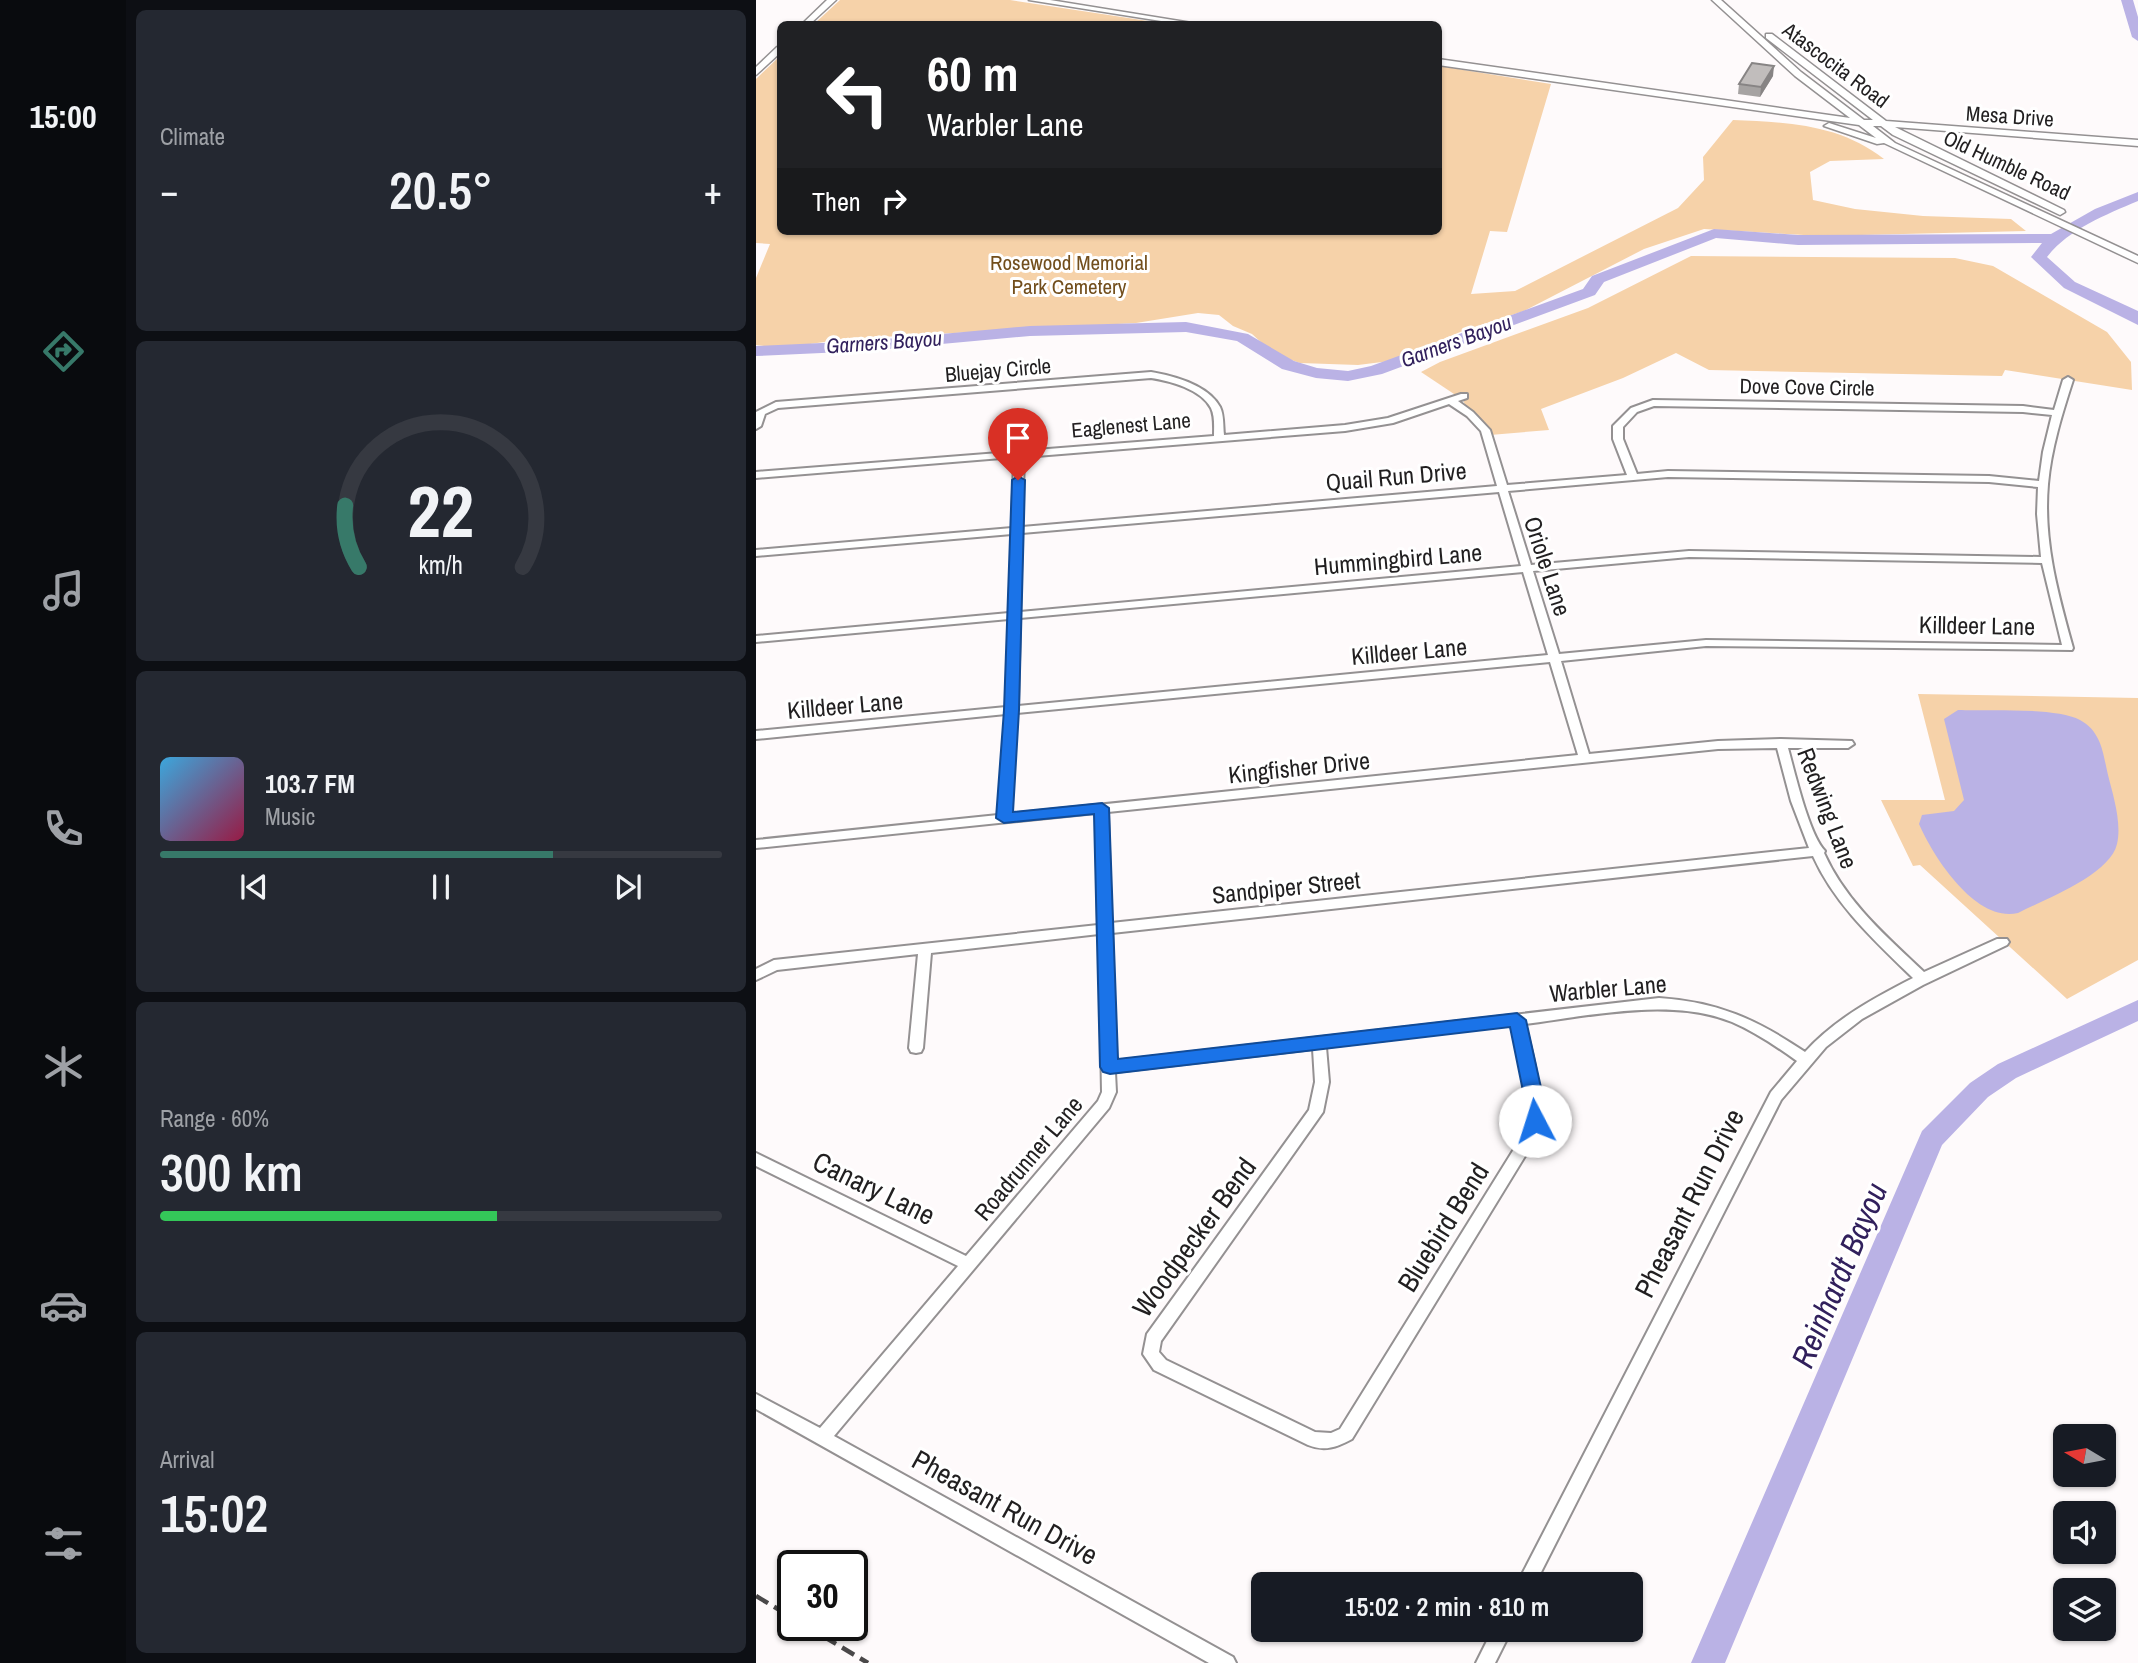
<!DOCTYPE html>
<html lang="en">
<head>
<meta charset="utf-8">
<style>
	body { margin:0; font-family:"Archivo Narrow",sans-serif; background:#242831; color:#f1f3f6; height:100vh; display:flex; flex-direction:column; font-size:26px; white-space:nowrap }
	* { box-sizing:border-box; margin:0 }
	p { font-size:23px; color:#9ea1a6 }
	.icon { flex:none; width:38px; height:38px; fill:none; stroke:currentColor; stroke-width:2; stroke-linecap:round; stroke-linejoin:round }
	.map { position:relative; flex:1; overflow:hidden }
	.details { display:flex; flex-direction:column; gap:10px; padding:10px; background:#0d0f14; width:630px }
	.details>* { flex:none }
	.guide { position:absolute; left:21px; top:21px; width:665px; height:214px; border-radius:10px; box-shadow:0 2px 5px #0004; background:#202124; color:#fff; overflow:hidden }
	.needle { width:46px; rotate:280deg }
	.tools { position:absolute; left:1297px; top:1424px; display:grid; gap:14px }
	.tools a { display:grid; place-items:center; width:63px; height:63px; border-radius:10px; background:#171b24; box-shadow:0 2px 5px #0004; font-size:35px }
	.speed { position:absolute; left:21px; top:1550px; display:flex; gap:14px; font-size:35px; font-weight:700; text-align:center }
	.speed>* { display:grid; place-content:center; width:91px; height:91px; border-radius:50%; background:#171b24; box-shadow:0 2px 5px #0004; line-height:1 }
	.speed .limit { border:4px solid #111; border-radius:10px; background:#fff; color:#111 }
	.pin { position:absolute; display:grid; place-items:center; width:60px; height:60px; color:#fff; margin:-72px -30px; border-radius:50% 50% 50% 0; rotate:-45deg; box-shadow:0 0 7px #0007 }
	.pin .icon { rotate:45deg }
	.me { position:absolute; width:77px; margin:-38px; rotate:355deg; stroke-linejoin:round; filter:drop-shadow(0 0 5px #0008) }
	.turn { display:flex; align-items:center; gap:24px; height:147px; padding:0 35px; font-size:32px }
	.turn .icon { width:91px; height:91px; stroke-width:2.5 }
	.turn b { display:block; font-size:49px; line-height:60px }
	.then { display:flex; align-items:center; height:66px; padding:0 35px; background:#0003; gap:14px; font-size:26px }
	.big { font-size:52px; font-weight:600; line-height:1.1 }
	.details .card { flex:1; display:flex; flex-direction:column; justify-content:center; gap:10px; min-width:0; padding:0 24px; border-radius:10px; background:#242831 }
	.details .dial { align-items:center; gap:0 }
	.dial svg { height:182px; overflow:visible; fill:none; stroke:#363941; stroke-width:7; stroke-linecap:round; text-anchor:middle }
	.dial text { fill:#f1f3f6; stroke:none }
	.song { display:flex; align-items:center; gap:21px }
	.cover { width:84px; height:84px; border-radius:10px; background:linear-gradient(135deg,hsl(200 70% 55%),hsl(340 70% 35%)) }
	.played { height:7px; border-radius:4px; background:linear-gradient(90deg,#377969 70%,#363941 70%) }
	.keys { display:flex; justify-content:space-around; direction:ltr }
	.heat { display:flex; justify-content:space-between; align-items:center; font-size:38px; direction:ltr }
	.charge { height:10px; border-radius:5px; background:linear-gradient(90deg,#34c759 60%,#363941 0) }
	.trip { position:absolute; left:495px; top:1572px; width:392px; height:70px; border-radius:10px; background:#171b24; box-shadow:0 2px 5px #0004; font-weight:600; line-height:70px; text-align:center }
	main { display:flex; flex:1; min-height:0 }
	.tabs { display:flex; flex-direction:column; width:126px; justify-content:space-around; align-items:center; background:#090b0e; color:#9ea1a6 }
	.tabs .icon { width:49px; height:49px }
	.tabs .on { color:#377969 }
	.tabs b { font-size:32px; color:#f1f3f6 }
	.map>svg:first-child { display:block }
</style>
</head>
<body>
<main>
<nav class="tabs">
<b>15:00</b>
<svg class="icon on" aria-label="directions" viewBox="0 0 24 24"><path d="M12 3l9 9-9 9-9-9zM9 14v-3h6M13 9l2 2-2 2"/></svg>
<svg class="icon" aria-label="music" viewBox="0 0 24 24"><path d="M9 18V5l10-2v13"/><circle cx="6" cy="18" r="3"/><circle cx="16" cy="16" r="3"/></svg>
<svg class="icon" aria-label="phone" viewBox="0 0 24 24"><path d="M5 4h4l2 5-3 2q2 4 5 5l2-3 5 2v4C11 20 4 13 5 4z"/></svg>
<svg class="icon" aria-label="climate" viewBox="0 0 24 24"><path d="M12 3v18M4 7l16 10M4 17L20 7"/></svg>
<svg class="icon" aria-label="car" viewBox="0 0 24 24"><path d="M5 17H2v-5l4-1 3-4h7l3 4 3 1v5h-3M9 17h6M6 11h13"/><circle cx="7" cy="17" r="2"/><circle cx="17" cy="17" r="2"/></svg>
<svg class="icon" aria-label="filters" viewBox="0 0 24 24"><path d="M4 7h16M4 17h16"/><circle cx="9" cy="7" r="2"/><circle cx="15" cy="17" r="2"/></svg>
</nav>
<section class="details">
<div class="card"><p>Climate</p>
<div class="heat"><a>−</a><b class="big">20.5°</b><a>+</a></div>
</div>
<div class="card dial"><svg viewBox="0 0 100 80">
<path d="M14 69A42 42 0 1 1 86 69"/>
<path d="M14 69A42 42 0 0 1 8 42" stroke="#377969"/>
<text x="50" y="56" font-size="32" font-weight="700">22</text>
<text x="50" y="72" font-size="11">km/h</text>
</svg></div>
<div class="card">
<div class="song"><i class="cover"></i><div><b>103.7 FM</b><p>Music</p></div></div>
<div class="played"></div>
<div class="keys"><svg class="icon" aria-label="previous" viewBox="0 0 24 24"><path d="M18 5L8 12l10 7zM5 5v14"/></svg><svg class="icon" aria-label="pause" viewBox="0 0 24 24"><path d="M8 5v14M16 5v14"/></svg><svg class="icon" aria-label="next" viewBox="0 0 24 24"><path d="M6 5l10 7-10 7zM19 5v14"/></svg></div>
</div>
<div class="card"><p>Range · 60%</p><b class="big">300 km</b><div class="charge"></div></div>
<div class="card"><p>Arrival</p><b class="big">15:02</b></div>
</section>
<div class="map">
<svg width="1382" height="1663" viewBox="0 0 1382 1663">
	<rect width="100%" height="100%" fill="#fefafb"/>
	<!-- green -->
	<path fill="#f6d2a9" d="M84 0H254L412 24H58Z
		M24 56V231H682L683 66 795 84 751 232 734 231 715 294 759 291 922 208 948 180 947 157 977 120C1030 122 1084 124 1128 159L1074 161 1054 172 1057 200 1099 209 1167 216 1255 219 1270 231 1065 236 948 229 888 249 768 311 709 330 634 361 602 365 544 363 518 354 496 334 477 326 463 315 442 313 380 323 89 339 26 348 0 345V278L14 244 0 243V79Z
		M935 256 1199 258 1237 266 1351 332 1375 362 1376 390 1249 370 1246 376 953 370 920 353 867 378 785 409 793 430 734 435C728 421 711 412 707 400L665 372 684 362 832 308Z
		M1162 694 1382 698V960L1311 999 1164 865 1157 866 1125 800H1189Z"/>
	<!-- water -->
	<path fill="#bab2e5" d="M1202 710C1232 711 1300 707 1324 720 1346 732 1347 754 1352 775 1357 795 1366 823 1361 844 1354 875 1289 899 1262 913 1220 923 1178 858 1163 824L1166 815 1198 811 1208 800 1188 719Z"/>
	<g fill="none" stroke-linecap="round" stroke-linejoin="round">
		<!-- river -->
		<path fill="#bab2e5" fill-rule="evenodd" d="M1365 0H1377L1382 17V41L1376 37Z
			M1382 192V201C1349 215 1313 229 1291 257L1319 282 1382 311V325L1308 288 1275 257 1286 243 1042 245 960 238 848 282 839 295 626 374 592 381 560 378 526 369 481 341 430 332 274 336 109 351 0 356V346L109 341 274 326 430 322 492 334 538 361 561 368 592 371 615 366 827 289 836 276 958 229 1042 235 1295 234 1339 209Z
			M1382 1000V1021L1260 1078 1232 1097 1186 1145 969 1663H935L1166 1131 1214 1083 1242 1064Z"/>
		<!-- street casing -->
		<g stroke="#949192" stroke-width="4">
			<path id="street" d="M395 372C418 376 452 385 464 407 468 415 467 426 468 435L589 425 632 418 705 394H711V398L702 401 717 412 734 430 751 485 871 475 857 439V426L875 408 897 400 1267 406 1298 410 1307 380 1312 377 1317 380C1306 414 1295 449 1292 484 1287 541 1302 594 1317 648L1316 650 950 646 805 661 833 754 962 741 1025 739 1096 741 1098 744 1092 748H1032C1039 773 1053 835 1069 851L1068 853C1090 902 1131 937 1168 972L1241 939H1251L1253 942 1251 945 1167 985 1106 1019 1070 1047 1025 1100 779 1584H761L1015 1092 1041 1061C1020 1046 999 1032 976 1022 915 997 833 1016 769 1024 779 1066 791 1100 777 1143L596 1439C581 1447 569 1452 552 1445L398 1370 387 1354 391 1334 553 1110 559 1082 557 1049 359 1072 360 1092 353 1108 78 1436 477 1657 480 1663H453L0 1409V1394L64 1428 202 1266 0 1166V1153L210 1256 342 1101 346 1092 343 934 175 953 167 1048 165 1052 160 1053 155 1052 153 1048 162 954 21 970 0 980V969L18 960 342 925 340 813 0 848V840L242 815 250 714 0 739V731L250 707 253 619 0 642V636L253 613 256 534 0 556V550L256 528 258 457 0 478V472L458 436C458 427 459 416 455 408 445 389 414 381 395 378L22 408 9 414 5 426 0 429V412L20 402ZM693 404 711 416 725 431 741 486 266 527 268 457 589 431 637 423ZM898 406 1267 412 1296 415 1287 452 1283 481 1233 476 912 471 881 474 867 439V427L881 412ZM912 477 1233 482 1282 487 1281 514 1285 557 933 551 775 565 752 491ZM743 492 765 566 264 612 266 533ZM933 557 1286 563 1306 645 950 640 803 654 777 571ZM767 572 792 655 262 706 264 618ZM794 662 822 755 254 814 261 713ZM1021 748 1035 801 1053 848 355 923 352 812 962 749ZM1057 856C1079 905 1119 941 1157 978 1118 998 1079 1019 1049 1052 1000 1019 962 1002 903 998L359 1061 356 933ZM755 1025C765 1065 776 1101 763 1141L584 1429 575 1433 559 1432 410 1360 403 1352 405 1341 567 1112 573 1082 570 1047Z
				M737 1629H756L739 1663H720Z"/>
		</g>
		<!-- secondary casing -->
		<g stroke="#949192" stroke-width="3">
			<path id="secondary" d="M71 0H80L54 24H46Z
				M273 0H294L442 24H424Z
				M956 0H965L1045 72 1108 120H1117L1010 38V34H1016L1130 121 1382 140V146L1139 127 1308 210 1309 212 1304 215 1137 135 1125 126H1117L1139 143 1382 256V263L1128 143 1121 144 1068 126 1073 123 1120 138 1103 125 682 65V59L1094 118 1039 76Z
				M21 47H24V53L0 75V67Z"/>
		</g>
		<!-- street -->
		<use href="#street" fill="#fff" fill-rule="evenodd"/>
		<!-- secondary -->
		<use href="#secondary" fill="#fff" fill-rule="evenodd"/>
		<!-- rail -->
		<path stroke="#4a4849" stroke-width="4.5" stroke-dasharray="14 7" stroke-linecap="butt" d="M0 1596 37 1618
			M50 1626 112 1663"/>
	</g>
	<!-- wall -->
	<path fill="#a6a3a2" d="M1017 76 1004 97 982 94 983 84Z"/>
	<!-- shaded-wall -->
	<path fill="#878484" d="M1018 66 1017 76 1004 97 1005 87Z"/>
	<!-- building -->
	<path fill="#c1bdbc" stroke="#878484" stroke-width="2" d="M996 63 1018 66 1005 87 983 84Z"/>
	<!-- route -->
	<path fill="#1a73e8" stroke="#114b97" stroke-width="2" d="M262 476 269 480 263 710 257 812 346 803 353 808 362 1059 761 1013 770 1020 788 1101 785 1127 779 1129 769 1121V1101L754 1027 354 1074 347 1072 344 1067 338 814 248 823 240 818 248 710 256 480Z"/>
	<g text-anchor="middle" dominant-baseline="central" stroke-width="6" stroke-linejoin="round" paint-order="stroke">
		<!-- far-street labels -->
		<g font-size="21" fill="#211f20" stroke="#fff">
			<text transform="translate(1080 65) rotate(37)">Atascocita Road</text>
			<text transform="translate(1254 116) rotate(4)">Mesa Drive</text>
			<text transform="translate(1251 165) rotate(25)">Old Humble Road</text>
			<text transform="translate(242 370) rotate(-5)">Bluejay Circle</text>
			<text transform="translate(1051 387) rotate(1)">Dove Cove Circle</text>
			<text transform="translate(375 425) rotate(-5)">Eaglenest Lane</text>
		</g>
		<!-- far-park labels -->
		<g font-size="21" fill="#724e1c" stroke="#fff">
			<text x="313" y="262">Rosewood Memorial<tspan x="313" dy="24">Park Cemetery</tspan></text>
		</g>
		<!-- far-water labels -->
		<g font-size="21" font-style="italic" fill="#31205c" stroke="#fff">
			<text transform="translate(700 341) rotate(-20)">Garners Bayou</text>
			<text transform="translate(128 342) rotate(-4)">Garners Bayou</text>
		</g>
		<!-- street labels -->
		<g font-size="24" fill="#211f20" stroke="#fff">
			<text transform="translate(640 476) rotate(-5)">Quail Run Drive</text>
			<text transform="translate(642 559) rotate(-5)">Hummingbird Lane</text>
			<text transform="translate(792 566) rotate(72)">Oriole Lane</text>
			<text transform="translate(1221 625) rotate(1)">Killdeer Lane</text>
			<text transform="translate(653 651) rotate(-5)">Killdeer Lane</text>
			<text transform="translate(89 705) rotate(-5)">Killdeer Lane</text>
			<text transform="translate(543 767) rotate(-6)">Kingfisher Drive</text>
			<text transform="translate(1072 808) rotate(69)">Redwing Lane</text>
			<text transform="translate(530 887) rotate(-6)">Sandpiper Street</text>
			<text transform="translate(852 988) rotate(-5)">Warbler Lane</text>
			<text transform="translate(272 1158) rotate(-50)">Roadrunner Lane</text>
		</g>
		<!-- near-street labels -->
		<g font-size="28" fill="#211f20" stroke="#fff">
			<text transform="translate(118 1188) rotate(26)">Canary Lane</text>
			<text transform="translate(933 1203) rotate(-63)">Pheasant Run Drive</text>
			<text transform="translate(687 1227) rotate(-58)">Bluebird Bend</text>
			<text transform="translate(438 1237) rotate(-54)">Woodpecker Bend</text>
			<text transform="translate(249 1507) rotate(29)">Pheasant Run Drive</text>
		</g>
		<!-- near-water labels -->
		<g font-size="32" font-style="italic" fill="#31205c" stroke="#fff">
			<text transform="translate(1083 1275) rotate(-67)">Reinhardt Bayou</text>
		</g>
	</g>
</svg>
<div class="tools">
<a><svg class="needle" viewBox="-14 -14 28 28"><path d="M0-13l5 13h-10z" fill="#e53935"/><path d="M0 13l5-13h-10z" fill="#9ea1a6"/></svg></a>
<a><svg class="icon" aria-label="sound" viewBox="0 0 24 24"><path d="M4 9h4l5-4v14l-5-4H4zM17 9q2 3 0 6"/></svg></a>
<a><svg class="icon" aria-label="layers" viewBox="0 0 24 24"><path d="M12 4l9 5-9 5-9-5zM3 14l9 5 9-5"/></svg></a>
</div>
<div class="speed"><div class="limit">30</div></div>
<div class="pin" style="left:262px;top:480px;background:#d93025"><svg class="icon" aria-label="arrive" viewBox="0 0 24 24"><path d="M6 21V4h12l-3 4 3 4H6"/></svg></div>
<svg class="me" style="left:779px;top:1121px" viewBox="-20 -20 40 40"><circle r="19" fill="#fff"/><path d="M0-13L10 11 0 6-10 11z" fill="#1a73e8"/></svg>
<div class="trip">15:02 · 2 min · 810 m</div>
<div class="guide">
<div class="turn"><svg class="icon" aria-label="left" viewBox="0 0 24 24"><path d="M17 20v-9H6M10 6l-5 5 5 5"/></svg><div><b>60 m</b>Warbler Lane</div></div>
<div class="then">Then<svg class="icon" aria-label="right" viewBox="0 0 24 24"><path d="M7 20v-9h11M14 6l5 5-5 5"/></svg></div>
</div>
</div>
</main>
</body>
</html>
